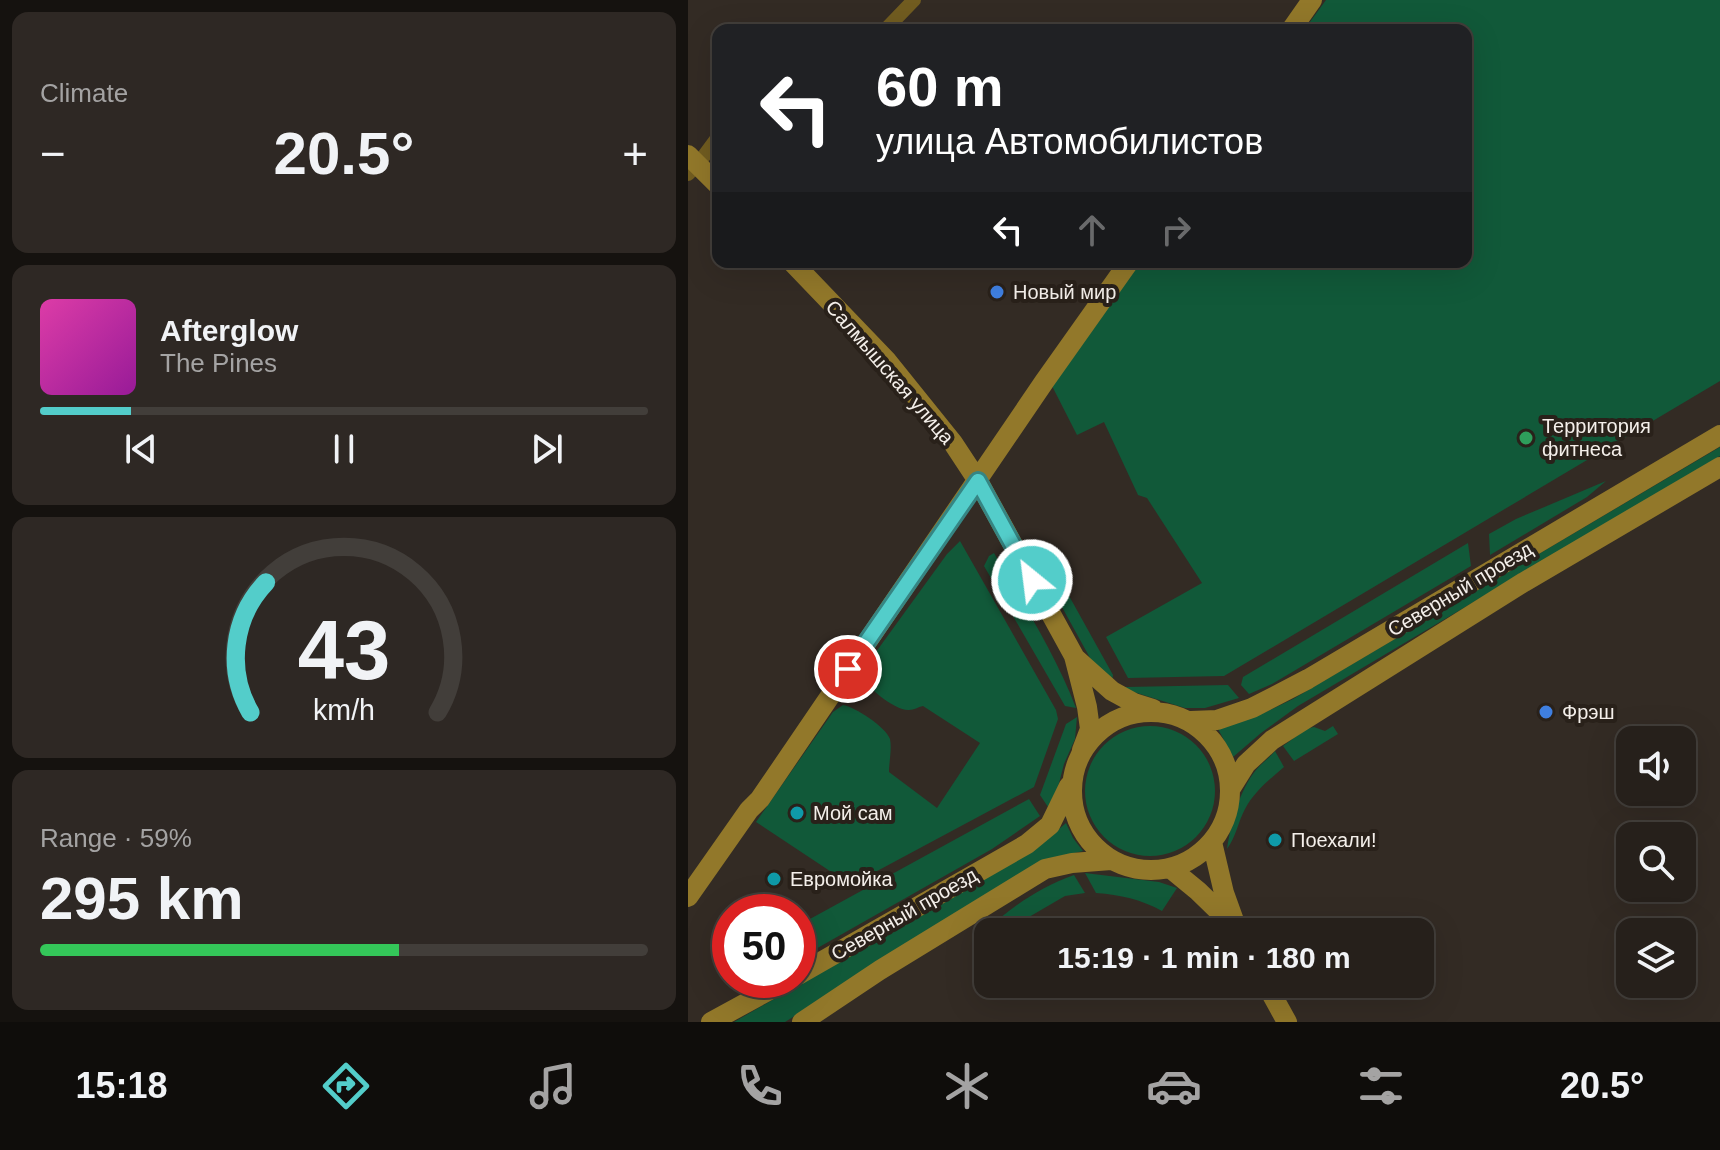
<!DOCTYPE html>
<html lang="en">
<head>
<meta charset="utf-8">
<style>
	body { margin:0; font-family:Helvetica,sans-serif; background:#2e2824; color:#f1f3f6; height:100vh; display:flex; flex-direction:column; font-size:30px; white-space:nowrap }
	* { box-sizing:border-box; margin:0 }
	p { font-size:26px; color:#a4a3a3 }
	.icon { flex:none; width:44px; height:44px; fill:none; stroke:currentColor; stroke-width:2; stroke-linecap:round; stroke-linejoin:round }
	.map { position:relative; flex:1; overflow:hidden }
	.sheet { display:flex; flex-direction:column; gap:12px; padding:12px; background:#15120f; width:688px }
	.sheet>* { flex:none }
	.hud { position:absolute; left:24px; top:24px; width:760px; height:244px; border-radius:16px; box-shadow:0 8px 32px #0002,0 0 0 2px #423e3a; background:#202124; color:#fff; overflow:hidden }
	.fabs { position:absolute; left:928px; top:726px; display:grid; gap:16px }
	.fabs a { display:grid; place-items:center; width:80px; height:80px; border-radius:16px; background:#26201b; box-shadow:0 8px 32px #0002,0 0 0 2px #423e3a; font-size:40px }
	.speed { position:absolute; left:24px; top:894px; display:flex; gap:16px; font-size:40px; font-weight:700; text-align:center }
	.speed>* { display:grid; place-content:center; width:104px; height:104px; border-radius:50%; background:#26201b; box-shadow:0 8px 32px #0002,0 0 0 2px #423e3a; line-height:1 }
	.speed .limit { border:12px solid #d22; background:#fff; color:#111 }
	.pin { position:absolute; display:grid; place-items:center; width:68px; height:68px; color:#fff; margin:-34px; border:4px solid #fff; border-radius:50%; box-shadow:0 2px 8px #0007 }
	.me { position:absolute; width:88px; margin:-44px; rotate:331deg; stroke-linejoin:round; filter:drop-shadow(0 0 6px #0008) }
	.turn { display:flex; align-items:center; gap:28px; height:168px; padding:0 32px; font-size:36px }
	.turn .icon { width:104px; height:104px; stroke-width:2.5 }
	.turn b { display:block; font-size:56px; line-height:68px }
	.lanes { display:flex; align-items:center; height:76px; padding:0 32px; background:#0003; justify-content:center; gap:40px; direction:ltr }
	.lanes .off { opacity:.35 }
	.big { font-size:60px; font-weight:700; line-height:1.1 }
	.sheet .widget { flex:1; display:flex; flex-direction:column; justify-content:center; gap:12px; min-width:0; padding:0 28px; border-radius:16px; background:#2e2824 }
	.sheet .dial { align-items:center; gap:0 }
	.dial svg { height:208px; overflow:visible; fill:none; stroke:#423e3a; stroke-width:7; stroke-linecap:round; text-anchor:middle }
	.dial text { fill:#f1f3f6; stroke:none }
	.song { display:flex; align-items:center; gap:24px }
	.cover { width:96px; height:96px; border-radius:12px; background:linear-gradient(135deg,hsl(320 70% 55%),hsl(300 70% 35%)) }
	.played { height:8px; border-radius:4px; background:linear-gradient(90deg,#53cdca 15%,#423e3a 15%) }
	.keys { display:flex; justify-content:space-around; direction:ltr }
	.heat { display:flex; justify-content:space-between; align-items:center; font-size:44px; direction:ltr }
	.charge { height:12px; border-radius:6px; background:linear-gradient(90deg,#34c759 59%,#423e3a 0) }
	.trip { position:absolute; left:286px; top:918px; width:460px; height:80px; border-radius:16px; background:#26201b; box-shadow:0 8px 32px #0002,0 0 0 2px #423e3a; font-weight:700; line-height:80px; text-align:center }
	.tabs { display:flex; height:128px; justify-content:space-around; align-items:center; background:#0f0d0b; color:#a4a3a3 }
	.tabs .icon { width:56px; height:56px }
	.tabs .selected { color:#53cdca }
	.tabs b { font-size:36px; color:#f1f3f6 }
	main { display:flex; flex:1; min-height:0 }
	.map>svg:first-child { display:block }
</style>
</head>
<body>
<main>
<section class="sheet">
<div class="widget"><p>Climate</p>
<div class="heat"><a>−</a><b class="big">20.5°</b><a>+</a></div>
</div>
<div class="widget">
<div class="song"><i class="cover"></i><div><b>Afterglow</b><p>The Pines</p></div></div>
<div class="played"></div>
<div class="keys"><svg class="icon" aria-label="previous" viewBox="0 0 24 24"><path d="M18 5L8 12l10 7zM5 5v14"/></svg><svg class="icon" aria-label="pause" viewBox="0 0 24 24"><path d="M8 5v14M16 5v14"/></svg><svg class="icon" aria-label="next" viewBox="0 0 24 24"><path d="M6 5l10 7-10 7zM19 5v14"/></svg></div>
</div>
<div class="widget dial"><svg viewBox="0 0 100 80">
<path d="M14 69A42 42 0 1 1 86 69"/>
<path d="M14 69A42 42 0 0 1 20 19" stroke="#53cdca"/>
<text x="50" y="56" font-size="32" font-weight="700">43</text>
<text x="50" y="72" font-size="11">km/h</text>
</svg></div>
<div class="widget"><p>Range · 59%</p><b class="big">295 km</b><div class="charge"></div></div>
</section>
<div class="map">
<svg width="1032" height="1022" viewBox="0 0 1032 1022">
	<rect width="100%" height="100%" fill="#332b24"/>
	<!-- green -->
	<path fill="#115939" d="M638 0H1032V381L536 676 440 678 418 637 514 583 459 498 450 495 416 422 389 435 363 384 450 262H778V30H616Z
		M1032 447V456L610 706 573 733 545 757 529 727 578 712 605 699Z
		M918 481 899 497 802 555 801 534 828 519Z
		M272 541 368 710 370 719 346 787 163 885 68 822 145 712 155 705C167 707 198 727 202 739 204 749 201 763 201 772L249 808 292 743 235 706C230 707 226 710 221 710 207 711 177 686 172 674L259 554Z
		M780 543 783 566 584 684 561 694 553 685 555 677Z
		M306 553C335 604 367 653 388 708L377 706 296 566 301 556Z
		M375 585 425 675 424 682 407 667 369 598V592Z
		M540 685 551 698 517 708H497L436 689 438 687Z
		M389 717 387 739 376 764 370 787 360 807 352 795 378 724Z
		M397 791a65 65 0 1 1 130 0a65 65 0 1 1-130 0Z
		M645 726 650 734 606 761 595 746 618 729 626 727 637 731Z
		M587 751 596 767C582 779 566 792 557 809 550 822 548 837 539 849 543 823 551 791 568 770 574 763 581 758 587 751Z
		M341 799 352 816 304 849 126 950 111 925Z
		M378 823 385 838 395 851 356 860 97 1022H46L349 848Z
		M397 873 471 882 489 888 474 911C452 899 433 895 408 893Z
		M386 875 397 893 377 896 341 917 298 930C325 906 352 887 386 875Z"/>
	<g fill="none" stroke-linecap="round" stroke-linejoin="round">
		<!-- street -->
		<path stroke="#715c20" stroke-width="14" d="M194 30 199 28 226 0
			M0 174 10 164 30 137"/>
		<!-- secondary -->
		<path stroke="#92782a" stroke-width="20" d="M603 30 624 0
			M0 155 30 185
			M104 262 199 361 265 443 290 481 386 656 399 707 402 729 394 750
			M386 657 424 691 446 703 465 709
			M384 791a79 79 0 1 1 158 0a79 79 0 1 1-158 0Z
			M503 721 529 720 564 708 620 679 1032 435
			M543 788 558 764 584 740 836 582 1032 467
			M524 842 536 893 550 932
			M482 868 510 891 545 925
			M0 897 61 810 72 799 356 382 441 262
			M110 975 339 844 362 825 381 786
			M578 984 599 1022
			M23 1022 100 980
			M114 1022 192 970 357 869 384 863 423 860"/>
	</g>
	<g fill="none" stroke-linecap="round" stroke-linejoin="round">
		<!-- route casing -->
		<g stroke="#368583" stroke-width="20">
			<path id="route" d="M160 669 290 481 344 580"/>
		</g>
		<!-- route -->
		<use href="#route" stroke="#53cdca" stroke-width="14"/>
	</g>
	<!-- markers -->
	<g fill="#3f7fe0" stroke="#29211a" stroke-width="3">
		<circle cx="309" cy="292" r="8"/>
		<circle cx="858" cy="712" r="8"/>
	</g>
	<circle fill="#2e9e5b" stroke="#29211a" stroke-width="3" cx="838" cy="438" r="8"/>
	<g fill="#0f9aa8" stroke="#29211a" stroke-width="3">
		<circle cx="109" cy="813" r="8"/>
		<circle cx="587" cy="840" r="8"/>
		<circle cx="86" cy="879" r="8"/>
	</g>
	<g text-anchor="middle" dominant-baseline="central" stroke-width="8" stroke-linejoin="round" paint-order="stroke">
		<!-- poi labels -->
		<g font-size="20" fill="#f4efea" stroke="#29211a" text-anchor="start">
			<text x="325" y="292">Новый мир</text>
			<text x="854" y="426">Территория<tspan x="854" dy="23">фитнеса</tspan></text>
			<text x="874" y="712">Фрэш</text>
			<text x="125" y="813">Мой сам</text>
			<text x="603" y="840">Поехали!</text>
			<text x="102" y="879">Евромойка</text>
		</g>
		<!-- street labels -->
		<g font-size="20" fill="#f4efea" stroke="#29211a">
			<text transform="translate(202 372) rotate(49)">Салмышская улица</text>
			<text transform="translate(772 589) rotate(-31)">Северный проезд</text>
			<text transform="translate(216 914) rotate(-30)">Северный проезд</text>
		</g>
	</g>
</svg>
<div class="fabs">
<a><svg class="icon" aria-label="sound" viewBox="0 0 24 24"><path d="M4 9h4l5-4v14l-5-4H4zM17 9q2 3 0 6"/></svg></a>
<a><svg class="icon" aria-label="search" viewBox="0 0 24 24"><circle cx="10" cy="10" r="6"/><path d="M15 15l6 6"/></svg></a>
<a><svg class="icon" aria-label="layers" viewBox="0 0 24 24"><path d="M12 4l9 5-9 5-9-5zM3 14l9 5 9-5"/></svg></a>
</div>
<div class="speed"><div class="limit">50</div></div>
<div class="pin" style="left:160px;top:669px;background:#d93025"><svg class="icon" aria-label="arrive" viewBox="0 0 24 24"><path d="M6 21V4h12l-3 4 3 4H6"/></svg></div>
<svg class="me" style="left:344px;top:580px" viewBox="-20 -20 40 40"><circle r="17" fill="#53cdca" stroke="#fff" stroke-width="3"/><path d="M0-11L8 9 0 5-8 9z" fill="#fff"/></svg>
<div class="trip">15:19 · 1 min · 180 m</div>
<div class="hud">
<div class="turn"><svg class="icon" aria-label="left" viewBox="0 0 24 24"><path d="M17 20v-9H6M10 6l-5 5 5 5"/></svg><div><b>60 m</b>улица Автомобилистов</div></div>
<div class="lanes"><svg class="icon" aria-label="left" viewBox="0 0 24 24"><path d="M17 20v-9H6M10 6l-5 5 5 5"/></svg><svg class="icon off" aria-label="ahead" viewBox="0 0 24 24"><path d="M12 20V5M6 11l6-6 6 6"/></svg><svg class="icon off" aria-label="right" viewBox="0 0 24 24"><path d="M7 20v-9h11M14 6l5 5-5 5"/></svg></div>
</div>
</div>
</main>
<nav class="tabs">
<b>15:18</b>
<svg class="icon selected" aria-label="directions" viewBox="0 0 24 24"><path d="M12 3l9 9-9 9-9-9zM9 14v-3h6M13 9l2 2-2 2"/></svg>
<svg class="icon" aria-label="music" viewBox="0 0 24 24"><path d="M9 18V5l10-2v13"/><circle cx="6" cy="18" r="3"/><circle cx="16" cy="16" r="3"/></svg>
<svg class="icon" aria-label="phone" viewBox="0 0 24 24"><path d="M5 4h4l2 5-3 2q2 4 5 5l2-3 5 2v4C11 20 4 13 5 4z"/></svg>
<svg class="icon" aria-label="climate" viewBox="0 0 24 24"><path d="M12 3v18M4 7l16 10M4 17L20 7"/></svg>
<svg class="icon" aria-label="car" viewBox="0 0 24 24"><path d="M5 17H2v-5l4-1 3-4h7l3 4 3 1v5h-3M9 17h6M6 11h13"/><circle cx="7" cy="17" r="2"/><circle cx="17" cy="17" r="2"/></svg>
<svg class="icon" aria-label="filters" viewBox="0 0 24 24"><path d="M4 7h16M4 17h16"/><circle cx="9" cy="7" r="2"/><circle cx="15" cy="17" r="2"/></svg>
<b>20.5°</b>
</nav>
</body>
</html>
